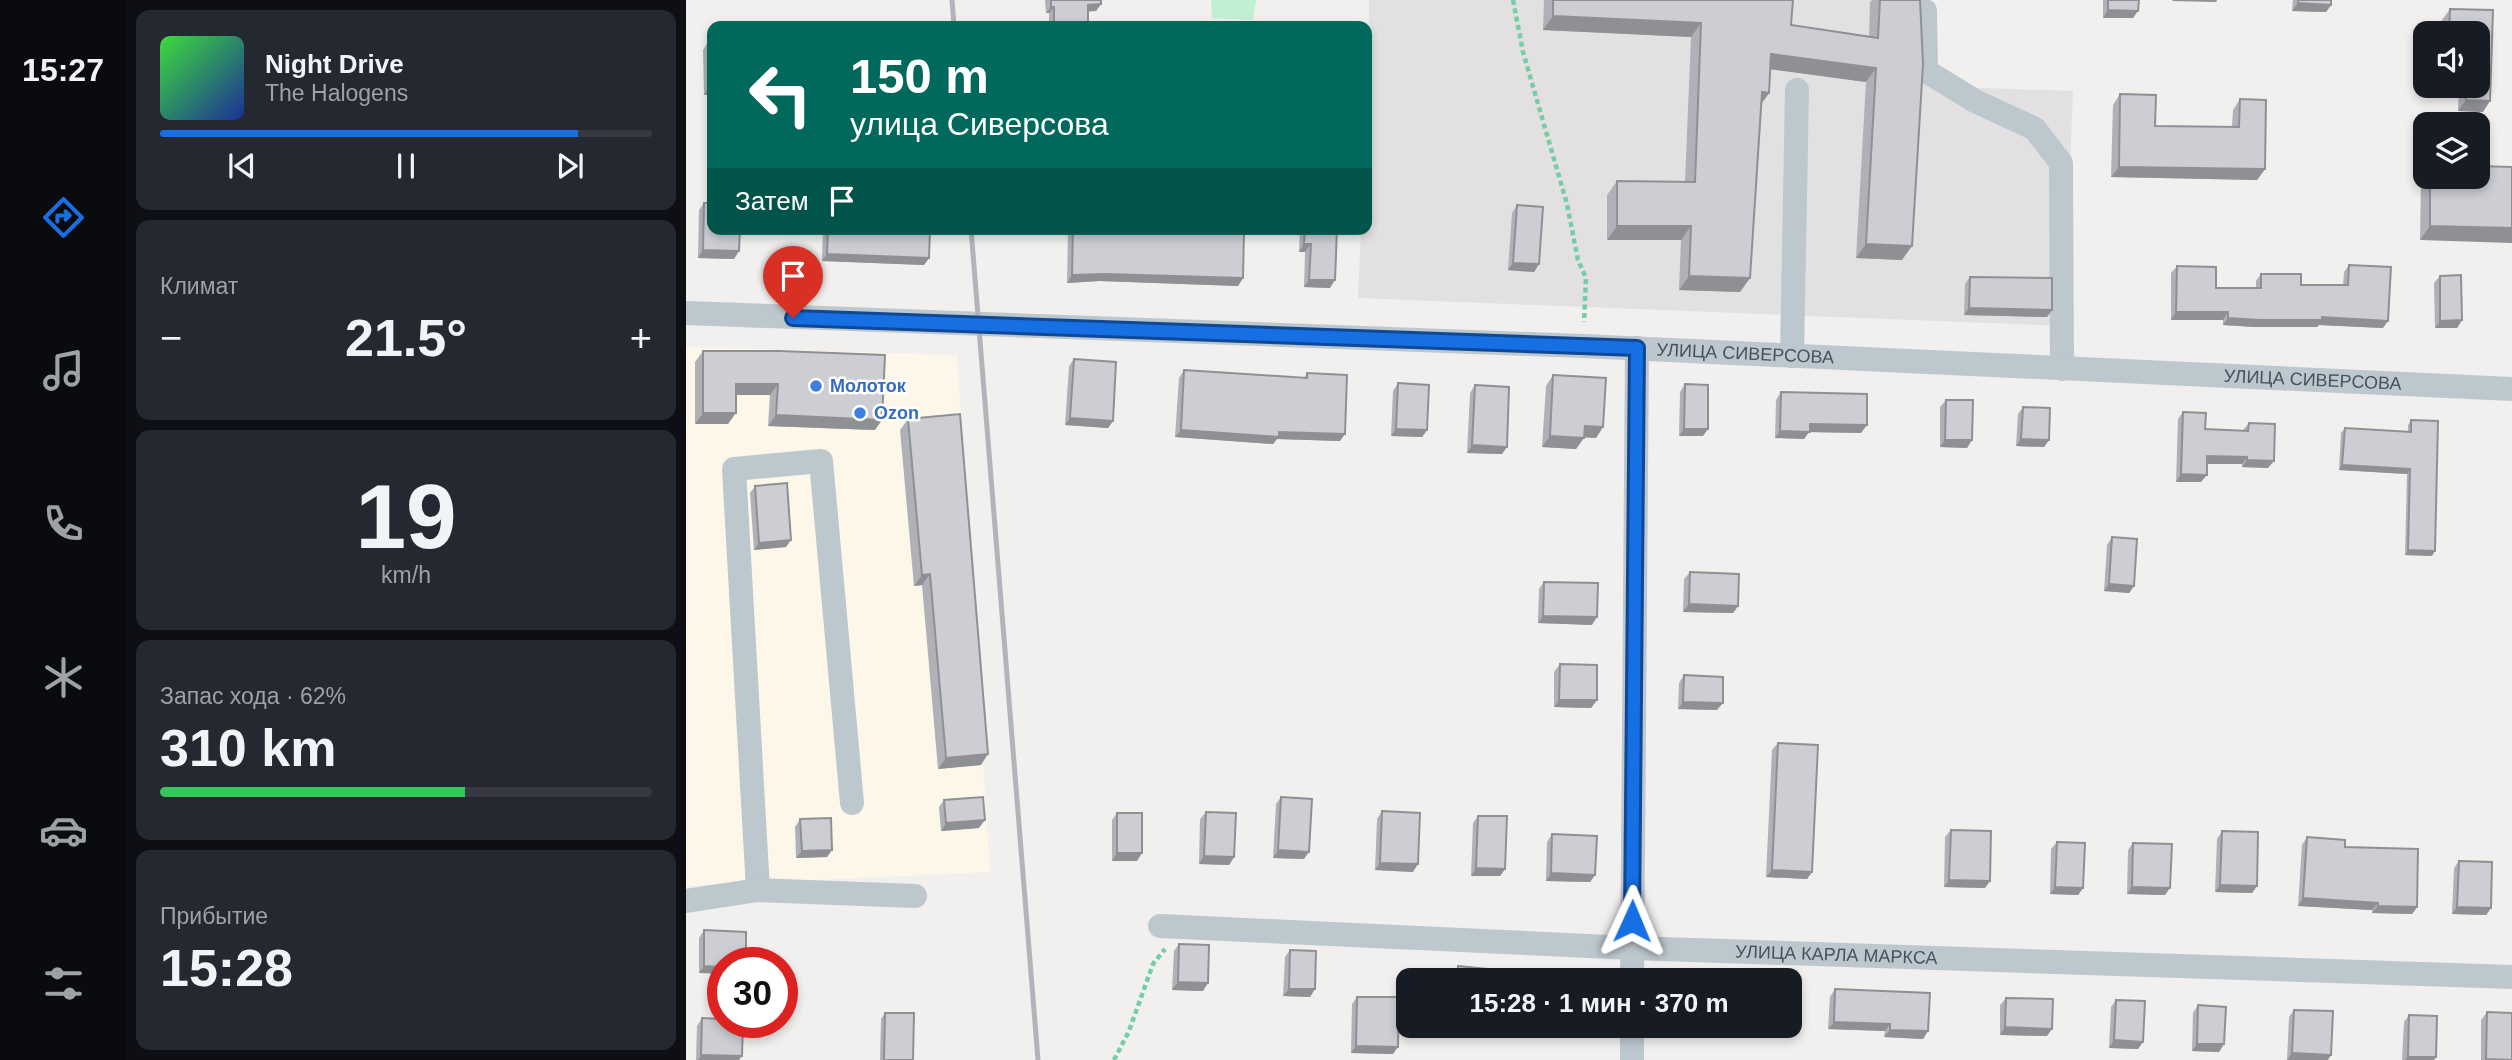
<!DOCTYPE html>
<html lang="ru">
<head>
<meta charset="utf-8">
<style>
	body { margin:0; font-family:Helvetica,sans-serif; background:#242831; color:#f1f3f6; height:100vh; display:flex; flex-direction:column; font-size:26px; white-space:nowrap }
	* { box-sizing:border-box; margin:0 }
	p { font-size:23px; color:#9ea1a6 }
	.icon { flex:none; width:38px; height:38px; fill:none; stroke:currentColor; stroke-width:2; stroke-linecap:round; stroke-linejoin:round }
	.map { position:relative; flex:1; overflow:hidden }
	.side { display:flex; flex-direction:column; gap:10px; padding:10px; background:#0d0f14; width:560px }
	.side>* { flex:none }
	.top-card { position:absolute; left:21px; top:21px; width:665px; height:214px; border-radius:14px; box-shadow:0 4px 10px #0003; background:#00695c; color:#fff; overflow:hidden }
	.tools { position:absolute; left:1727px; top:21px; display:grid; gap:14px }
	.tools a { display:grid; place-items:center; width:77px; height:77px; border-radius:14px; background:#171b24; box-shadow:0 4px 10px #0003; font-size:35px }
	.speed { position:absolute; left:21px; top:947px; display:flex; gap:14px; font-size:35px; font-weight:700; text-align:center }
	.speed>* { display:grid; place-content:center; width:91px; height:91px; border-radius:50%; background:#171b24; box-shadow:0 4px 10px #0003; line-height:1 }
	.speed .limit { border:10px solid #d22; background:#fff; color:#111 }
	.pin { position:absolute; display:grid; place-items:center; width:60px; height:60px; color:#fff; margin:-72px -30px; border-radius:50% 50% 50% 0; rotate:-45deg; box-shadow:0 0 7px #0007 }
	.pin .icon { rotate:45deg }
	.me { position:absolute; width:77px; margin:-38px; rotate:1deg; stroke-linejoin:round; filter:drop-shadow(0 0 5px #0008) }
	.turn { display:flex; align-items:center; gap:24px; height:147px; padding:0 28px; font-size:32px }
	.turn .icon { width:91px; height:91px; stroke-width:2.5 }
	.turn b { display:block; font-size:49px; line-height:60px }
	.then { display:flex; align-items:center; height:66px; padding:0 28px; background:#0003; gap:14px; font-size:26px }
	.big { font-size:52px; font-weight:700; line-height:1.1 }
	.side .tile { flex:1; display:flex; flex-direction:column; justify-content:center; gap:10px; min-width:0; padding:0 24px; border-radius:14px; background:#242831 }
	.side .dial { align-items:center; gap:0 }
	.dial b { font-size:91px; line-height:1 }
	.song { display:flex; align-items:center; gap:21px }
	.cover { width:84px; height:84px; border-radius:10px; background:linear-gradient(135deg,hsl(120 70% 55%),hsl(230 70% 35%)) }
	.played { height:7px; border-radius:4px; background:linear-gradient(90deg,#176fe4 85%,#363941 85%) }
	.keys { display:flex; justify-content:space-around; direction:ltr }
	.heat { display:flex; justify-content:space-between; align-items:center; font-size:38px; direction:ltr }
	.charge { height:10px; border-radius:5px; background:linear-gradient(90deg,#34c759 62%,#363941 0) }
	.trip { position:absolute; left:710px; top:968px; width:406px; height:70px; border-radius:14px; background:#171b24; box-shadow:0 4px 10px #0003; font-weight:700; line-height:70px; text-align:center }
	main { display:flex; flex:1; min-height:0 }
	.tab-bar { display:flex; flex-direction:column; width:126px; justify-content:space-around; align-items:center; background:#090b0e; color:#9ea1a6 }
	.tab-bar .icon { width:49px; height:49px }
	.tab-bar .on { color:#176fe4 }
	.tab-bar b { font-size:32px; color:#f1f3f6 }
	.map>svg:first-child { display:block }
</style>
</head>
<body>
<main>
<nav class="tab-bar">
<b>15:27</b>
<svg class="icon on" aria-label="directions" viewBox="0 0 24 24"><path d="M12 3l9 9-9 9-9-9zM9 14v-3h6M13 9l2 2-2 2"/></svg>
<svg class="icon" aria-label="music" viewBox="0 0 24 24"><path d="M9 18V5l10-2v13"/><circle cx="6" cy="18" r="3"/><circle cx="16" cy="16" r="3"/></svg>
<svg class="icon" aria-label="phone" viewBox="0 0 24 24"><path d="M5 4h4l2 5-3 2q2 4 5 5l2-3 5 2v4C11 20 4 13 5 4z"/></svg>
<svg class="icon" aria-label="climate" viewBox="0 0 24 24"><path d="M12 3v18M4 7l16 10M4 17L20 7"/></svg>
<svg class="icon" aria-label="car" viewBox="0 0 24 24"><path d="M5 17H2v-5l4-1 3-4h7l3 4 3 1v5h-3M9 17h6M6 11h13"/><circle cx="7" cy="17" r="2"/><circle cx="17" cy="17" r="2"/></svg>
<svg class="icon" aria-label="filters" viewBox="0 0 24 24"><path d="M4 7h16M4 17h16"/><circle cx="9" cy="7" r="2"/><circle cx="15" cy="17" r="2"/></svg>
</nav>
<section class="side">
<div class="tile">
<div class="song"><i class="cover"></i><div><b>Night Drive</b><p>The Halogens</p></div></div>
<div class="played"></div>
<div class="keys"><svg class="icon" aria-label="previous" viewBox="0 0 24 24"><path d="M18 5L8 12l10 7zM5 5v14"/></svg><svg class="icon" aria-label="pause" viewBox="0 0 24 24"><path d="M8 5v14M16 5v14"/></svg><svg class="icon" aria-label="next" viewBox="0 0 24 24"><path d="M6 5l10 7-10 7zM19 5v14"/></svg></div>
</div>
<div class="tile"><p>Климат</p>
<div class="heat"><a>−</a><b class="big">21.5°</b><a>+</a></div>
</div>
<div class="tile dial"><b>19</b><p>km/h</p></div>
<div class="tile"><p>Запас хода · 62%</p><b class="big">310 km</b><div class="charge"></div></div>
<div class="tile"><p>Прибытие</p><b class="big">15:28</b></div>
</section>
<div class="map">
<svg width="1826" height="1060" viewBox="0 0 1826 1060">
	<rect width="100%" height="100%" fill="#f2efef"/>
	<!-- commercial -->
	<path fill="#fcf7e9" d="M0 347 271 355 304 872 0 886Z"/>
	<!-- education -->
	<path fill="#e3e0e1" d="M683 0H1243L1244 86 1387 91 1378 326 672 298 675 229H681Z"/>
	<!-- green -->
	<path fill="#bef0d1" d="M525 0H570L567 20 526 18Z"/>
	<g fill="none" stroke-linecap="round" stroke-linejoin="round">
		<!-- path -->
		<path stroke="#75cea3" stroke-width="4.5" stroke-dasharray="5 3.5" stroke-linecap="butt" d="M827 0 837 52 881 204 892 260 900 278 898 322
			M428 1060 443 1031 467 964 479 949"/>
		<!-- minor -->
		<g stroke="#bdc7ce" stroke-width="24">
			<path d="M1239 11 1240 71 1289 101 1349 129 1375 163 1376 369"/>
			<path id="s1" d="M0 313 897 346 1826 389"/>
			<path d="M1106 356 1111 90"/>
			<path d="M72 890 48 469 135 461 166 803"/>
			<path d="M0 901 72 890 229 896"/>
			<path id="s2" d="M474 926 946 948 1826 977"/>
			<path d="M946 980 951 348"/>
			<path d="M946 1026V1060"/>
		</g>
		<!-- rail -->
		<path stroke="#b1b4ba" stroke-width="5" d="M266 0 268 26
			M285 229 352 1060"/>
	</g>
	<!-- wall -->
	<path fill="#afb1b6" d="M359 0H415V4L410 11H402V26H363V13H360Z
		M858 0H1107L1105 25 1183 37 1184 2 1186 0H1234L1216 260 1170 258 1180 82 1084 69 1083 93 1076 103 1064 278 1054 292 993 290 995 240H921V195L931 181 999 182 1005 37 857 30Z
		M1417 0H1453L1447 18H1417Z
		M1607 0H1645V5L1640 12 1606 11Z
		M1764 9 1807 10 1797 112 1772 111 1773 86H1792V33H1756V20Z
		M22 42 26 94 18 95 17 50Z
		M1434 94 1469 126 1546 127 1547 110 1554 99 1579 169 1571 180 1425 177 1427 105Z
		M1740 171V177H1792L1734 240 1735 178Z
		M18 203 48 259 12 258 13 210Z
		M831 205 853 264 848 272 822 270 826 213Z
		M137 229H244L243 258 238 265 136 261Z
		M382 229H509L557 278 552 286 414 281 381 283Z
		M614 229H651L644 288 618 287 619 252H613Z
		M1663 265 1697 328 1633 325 1631 327H1569L1537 325V320H1485V273L1491 266 1530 288H1570V281L1575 274 1615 285H1657L1658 272Z
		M1754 276 1776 320 1771 328H1749L1748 283Z
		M1284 277 1366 310 1361 317 1278 315 1279 284Z
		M17 351H93L189 430 82 426 84 395H50L42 424H9V362Z
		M388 359 427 421 422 428 379 425 383 366Z
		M498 370 618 378 621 373 654 441 591 439 587 444 489 437 493 378Z
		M867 375 917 427 910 438 898 437 890 449 856 447 860 386Z
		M712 383 741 430 736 437 705 436 707 391Z
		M999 384 1017 436H993L994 392Z
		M789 385 816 454 781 453 784 393Z
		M1095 392 1175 433 1123 432 1118 439 1089 438 1090 400Z
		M1260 400 1286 440 1281 448 1254 447V407Z
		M1337 407 1363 440 1358 447 1330 446 1332 414Z
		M1497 412 1519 429 1557 430 1563 423 1582 468 1556 467V464H1521L1515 482H1490L1492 419Z
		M222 419 295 765 252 769 236 585 228 586 214 430Z
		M1725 420 1746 556 1719 555 1721 474 1653 470 1655 433 1659 428 1722 432V425Z
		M69 486 100 547 68 550 64 493Z
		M1426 537 1448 586 1443 593 1418 591 1421 545Z
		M1004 572 1052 606 1047 613 997 612 998 579Z
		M858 582 906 625 852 623 853 589Z
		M874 664 911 700 905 708 868 707V672Z
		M998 675 1031 710 992 709 993 683Z
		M1092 743 1126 872 1121 879 1080 877 1086 750Z
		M595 797 618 859 587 858 590 804Z
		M258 800 293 828 255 831 253 807Z
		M696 811 727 872 689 870 691 819Z
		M520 812 548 857 543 865 513 864 514 819Z
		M431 813 451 861H426V820Z
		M792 816 819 869 814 876H785L787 823Z
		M114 819 146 850 141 857 110 858 109 827Z
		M1265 830 1299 888 1258 887 1259 837Z
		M1536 831 1571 886 1566 893 1529 892 1531 839Z
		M866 834 909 875 904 882 860 881 861 842Z
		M1621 837 1659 847 1731 907 1726 914 1686 913V910L1612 906 1616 845Z
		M1371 842 1397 888 1392 895 1364 894 1365 849Z
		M1447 843 1479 895 1441 894 1442 850Z
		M1773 861 1805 908 1800 915 1766 914 1768 868Z
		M18 930 60 962 13 973V938Z
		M493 944 517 991 486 990 488 951Z
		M604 950 624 997 597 996 599 957Z
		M772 966 800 980H767V974Z
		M860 972 896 980H855Z
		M1149 989 1242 1031 1237 1039 1198 1037 1199 1031 1142 1029 1144 997Z
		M671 997 707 1054 665 1053 666 1004Z
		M1320 998 1361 1036 1314 1035V1005Z
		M1430 1000 1457 1042 1452 1049 1423 1048 1425 1007Z
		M1512 1005 1538 1044 1533 1052 1506 1051 1507 1013Z
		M1608 1010 1642 1060H1601L1603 1017Z
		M1801 1012 1826 1060H1795V1020Z
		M199 1013 227 1060H194L195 1019Z
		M1723 1015 1750 1057 1748 1060H1716L1718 1022Z
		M16 1018 53 1060H10L11 1026Z
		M1028 1026H1060L1054 1034 1028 1033Z"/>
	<!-- shaded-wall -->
	<path fill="#8f9094" d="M1487 0H1531L1530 2 1486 1Z
		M1612 3 1645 5 1640 12 1606 11Z
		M415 4 410 11 397 12 402 5Z
		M365 7H368L363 13H360Z
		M1422 10 1452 11 1447 18H1417Z
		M867 16 1015 23 1005 37 857 30Z
		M1085 54 1190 68 1180 82 1075 68Z
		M23 87H26V94L18 95Z
		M1076 92 1083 93 1073 107Z
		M1780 100 1804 101 1797 112 1772 111Z
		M1433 167 1579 169 1571 180 1425 177Z
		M931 226H1005L995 240H921Z
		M1744 226 1826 228V243L1734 240Z
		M618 244H625L619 252H613Z
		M1180 244 1226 246 1216 260 1170 258Z
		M17 250 53 251 48 259 12 258Z
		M141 254 243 258 238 265 136 261Z
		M827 263 853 264 848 272 822 270Z
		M419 274 557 278 552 286 414 281 381 283 386 275Z
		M1003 276 1064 278 1054 292 993 290Z
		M623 280H649L644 288 618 287Z
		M1283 308 1366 310 1361 317 1278 315Z
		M1490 312H1542L1537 320H1485Z
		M1636 317 1702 321 1697 328 1633 325 1631 327H1569L1537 325 1542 318Z
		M1776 320 1771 328H1749L1754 321Z
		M50 384H92L84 395H43Z
		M17 413H50L42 424H9Z
		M90 415 196 420 189 430 82 426Z
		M384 418 427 421 422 428 379 425Z
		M1124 424 1181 425 1175 433 1123 432 1118 439 1089 438 1094 431Z
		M899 426 917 427 910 438 891 437Z
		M710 429 741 430 736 437 705 436Z
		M998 429H1022L1017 436H993Z
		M495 430 593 432 659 434 654 441 591 439 587 444 489 437Z
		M864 436 898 438 890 449 856 447Z
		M1335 439 1363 440 1358 447 1330 446Z
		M1259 440H1286L1281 448 1254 447Z
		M786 445 821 447 816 454 781 453Z
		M1521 456 1561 457 1556 464H1516Z
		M1561 460 1588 461 1582 468 1556 467Z
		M1656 465 1724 469 1721 474 1653 470Z
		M1495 474 1521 475 1515 482H1490Z
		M105 540 100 547 68 550 73 543Z
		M1722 550 1749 551 1746 556 1719 555Z
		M244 574 236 585 228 586 236 575Z
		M1423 584 1448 586 1443 593 1418 591Z
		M1003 604 1052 606 1047 613 997 612Z
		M857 616 911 617 906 625 852 623Z
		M873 700H911L905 708 868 707Z
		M997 702 1037 703 1031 710 992 709Z
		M302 754 295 765 252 769 260 758Z
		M299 820 293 828 255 831 260 823Z
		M146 850 141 857 110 858 116 851Z
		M592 850 623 852 618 859 587 858Z
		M431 853H456L451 861H426Z
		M518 856 548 857 543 865 513 864Z
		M694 863 732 864 727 872 689 870Z
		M790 868 819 869 814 876H785Z
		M1086 870 1126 872 1121 879 1080 877Z
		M865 873 909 875 904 882 860 881Z
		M1263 880 1304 881 1299 888 1258 887Z
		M1534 885 1571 886 1566 893 1529 892Z
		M1369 887 1397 888 1392 895 1364 894Z
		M1446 887 1484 888 1479 895 1441 894Z
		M1617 898 1692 903 1686 910 1612 906Z
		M1692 906 1731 907 1726 914 1686 913Z
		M1771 907 1805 908 1800 915 1766 914Z
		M18 966 37 967V974L13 973Z
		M492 982 522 983 517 991 486 990Z
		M603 989H629L624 997 597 996Z
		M1148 1022 1204 1024 1199 1031 1142 1029Z
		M857 1026H894L890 1032 853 1030Z
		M1033 1026 1060 1027 1054 1034 1028 1033Z
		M1319 1027 1366 1029 1361 1036 1314 1035Z
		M1204 1030 1242 1031 1237 1039 1198 1037Z
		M1428 1040 1457 1042 1452 1049 1423 1048Z
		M1511 1044H1538L1533 1052 1506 1051Z
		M670 1046 712 1047 707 1054 665 1053Z
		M1606 1053 1645 1055 1642 1060H1601Z
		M15 1055 56 1056 53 1060H12Z
		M1722 1057H1750L1748 1060H1719Z"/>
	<!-- building -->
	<path fill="#ccced4" stroke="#8f9094" stroke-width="2" d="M365 0H415V4L402 5V26H368V7H365Z
		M867 0H1107L1105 25 1192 38 1194 0H1234L1237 64 1226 246 1180 244 1190 68 1085 54 1083 93 1076 92 1064 278 1003 276 1005 226H931V181L1009 182 1015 23 867 16Z
		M1422 0H1453L1452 11 1422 10Z
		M1612 0H1645V5L1612 3Z
		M1764 9 1807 10 1804 101 1780 100V86H1792V33H1763Z
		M22 42H26V87H23Z
		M1434 94 1470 95 1469 126 1553 127 1554 99 1580 100 1579 169 1433 167Z
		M1792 166 1826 167V228L1744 226V177H1792Z
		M18 203H26V229H54L53 251 17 250Z
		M831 205 857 207 853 264 827 263Z
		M142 229H244L243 258 141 254Z
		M387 229H509L558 231 557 278 419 274 386 275Z
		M619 229H651L649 280H623L625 244H618Z
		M1663 265 1705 267 1702 321 1636 317V320H1574L1542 318V312H1490L1491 266 1530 267V288H1575V274H1615V285H1662Z
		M1775 275 1776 320 1754 321V276Z
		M1284 277 1366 278V310L1283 308Z
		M17 351H93L199 355 196 420 90 415 92 384H50V413H17Z
		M388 359 430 362 427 421 384 418Z
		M498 370 621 378V373L661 375 659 434 593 432V437L495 430Z
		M867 375 920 378 917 427 899 426 898 438 864 436Z
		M712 383 743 385 741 430 710 429Z
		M999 384 1022 385V429H998Z
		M789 385 823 387 821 447 786 445Z
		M1095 392 1181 394V425L1124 424V432L1094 431Z
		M1260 400H1287L1286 440H1259Z
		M1337 407 1364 408 1363 440 1335 439Z
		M1497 412 1520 413 1519 429 1562 431 1563 423 1589 424 1588 461 1561 460V457L1521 456V475L1495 474Z
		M274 414 302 754 260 758 244 574 236 575 222 419Z
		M1725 420 1752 421 1749 551 1722 550 1724 469 1656 465 1659 428 1725 432Z
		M101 483 105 540 73 543 69 486Z
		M1426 537 1451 539 1448 586 1423 584Z
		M1004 572 1053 574 1052 606 1003 604Z
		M858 582 912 583 911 617 857 616Z
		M874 664 911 665V700H873Z
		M998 675 1037 677V703L997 702Z
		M1092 743 1132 745 1126 872 1086 870Z
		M297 797 299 820 260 823 258 800Z
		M595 797 626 799 623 852 592 850Z
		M696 811 734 813 732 864 694 863Z
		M520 812 550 813 548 857 518 856Z
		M431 813H456V853H431Z
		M792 816H821L819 869 790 868Z
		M145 818 146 850 116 851 114 819Z
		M1265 830 1305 831 1304 881 1263 880Z
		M1536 831 1572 832 1571 886 1534 885Z
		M866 834 911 836 909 875 865 873Z
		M1621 837 1659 840V847L1732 849 1731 907 1692 906V903L1617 898Z
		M1371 842 1399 843 1397 888 1369 887Z
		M1447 843 1486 844 1484 888 1446 887Z
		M1773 861 1806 862 1805 908 1771 907Z
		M18 930 60 932V962H37V967L18 966Z
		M493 944 523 945 522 983 492 982Z
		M604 950 630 951 629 989H603Z
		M772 966 801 969 800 980H771Z
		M860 972 897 973 896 980H860Z
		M1149 989 1244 993 1242 1031 1204 1030V1024L1148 1022Z
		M671 997H713L712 1047 670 1046Z
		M1320 998 1367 999 1366 1029 1319 1027Z
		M1430 1000 1459 1001 1457 1042 1428 1040Z
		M1512 1005 1540 1007 1538 1044H1511Z
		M1608 1010 1647 1011 1645 1055 1606 1053Z
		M1801 1012 1826 1013V1060L1800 1059Z
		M199 1013H228L227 1060H198Z
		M1723 1015 1751 1016 1750 1057H1722Z
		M16 1018 37 1019V1022H57L56 1056 15 1055Z"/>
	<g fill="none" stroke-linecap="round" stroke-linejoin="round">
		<!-- route casing -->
		<g stroke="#0f4894" stroke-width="18">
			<path id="route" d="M107 318 951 348 946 921"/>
		</g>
		<!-- route -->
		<use href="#route" stroke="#176fe4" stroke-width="12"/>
	</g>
	<!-- markers -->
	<g fill="#3f7fe0" stroke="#fff" stroke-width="2.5">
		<circle cx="130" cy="386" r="7"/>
		<circle cx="174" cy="413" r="7"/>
	</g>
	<g text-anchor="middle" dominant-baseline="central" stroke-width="5" stroke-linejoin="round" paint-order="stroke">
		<!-- street labels -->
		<g font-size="18" fill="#47525d" stroke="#fff">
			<text stroke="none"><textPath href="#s1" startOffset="1060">УЛИЦА СИВЕРСОВА</textPath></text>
			<text stroke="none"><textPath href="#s1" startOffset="1628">УЛИЦА СИВЕРСОВА</textPath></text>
			<text stroke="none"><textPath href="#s2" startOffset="677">УЛИЦА КАРЛА МАРКСА</textPath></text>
		</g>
		<!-- shop labels -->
		<g font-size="18" font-weight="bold" fill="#366cbe" stroke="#fff" text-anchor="start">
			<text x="144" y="386">Молоток</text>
			<text x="188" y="413">Ozon</text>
		</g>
	</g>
</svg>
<div class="tools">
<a><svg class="icon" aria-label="sound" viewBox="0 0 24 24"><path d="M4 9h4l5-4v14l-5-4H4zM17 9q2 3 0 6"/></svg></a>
<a><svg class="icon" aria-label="layers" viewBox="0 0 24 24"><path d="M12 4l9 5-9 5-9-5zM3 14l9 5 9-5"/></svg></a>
</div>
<div class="speed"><div class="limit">30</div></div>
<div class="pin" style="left:107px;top:318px;background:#d93025"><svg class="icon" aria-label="arrive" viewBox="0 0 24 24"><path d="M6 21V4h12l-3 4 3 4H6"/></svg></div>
<svg class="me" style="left:946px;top:921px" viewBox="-20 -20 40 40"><path d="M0-17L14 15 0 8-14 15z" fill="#176fe4" stroke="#fff" stroke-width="4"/></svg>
<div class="trip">15:28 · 1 мин · 370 m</div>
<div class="top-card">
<div class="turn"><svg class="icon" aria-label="left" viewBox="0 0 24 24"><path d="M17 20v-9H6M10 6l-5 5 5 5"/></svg><div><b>150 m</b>улица Сиверсова</div></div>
<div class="then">Затем<svg class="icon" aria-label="arrive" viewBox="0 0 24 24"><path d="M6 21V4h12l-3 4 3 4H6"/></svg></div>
</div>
</div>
</main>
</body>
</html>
